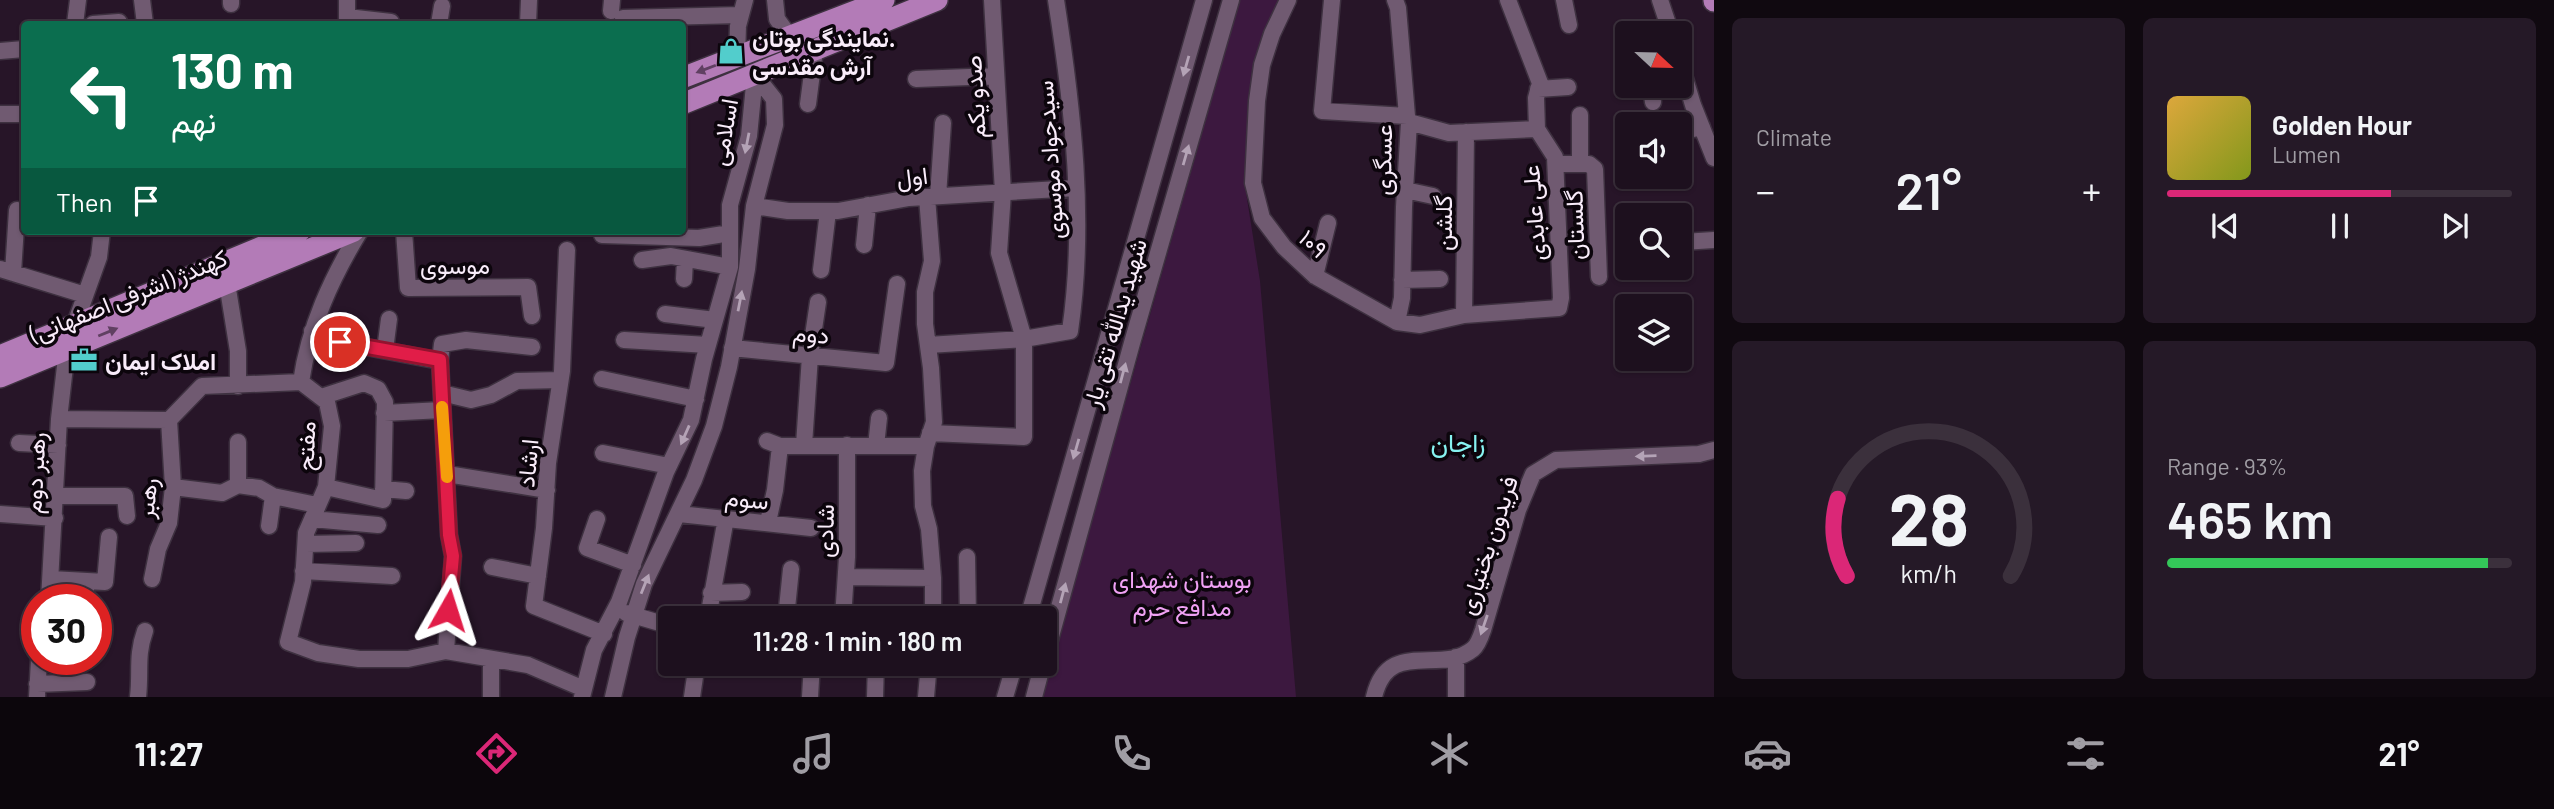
<!DOCTYPE html>
<html lang="en">
<head>
<meta charset="utf-8">
<style>
	body { margin:0; font-family:Barlow,Vazirmatn,sans-serif; background:#251927; color:#f1f3f6; height:100vh; display:flex; flex-direction:column; font-size:26px; white-space:nowrap }
	* { box-sizing:border-box; margin:0 }
	p { font-size:23px; color:#a09da4 }
	.icon { flex:none; width:38px; height:38px; fill:none; stroke:currentColor; stroke-width:2; stroke-linecap:round; stroke-linejoin:round }
	.map { position:relative; flex:1; overflow:hidden }
	.sheet { display:flex; flex-direction:column; gap:18px; padding:18px; background:#100910; width:840px }
	.sheet>* { flex:none }
	.guide { position:absolute; left:21px; top:21px; width:665px; height:214px; border-radius:7px; box-shadow:0 2px 5px #0004,0 0 0 2px #3b303c; background:#0b6e4f; color:#fff; overflow:hidden }
	.needle { width:46px; rotate:112deg }
	.fabs { position:absolute; left:1615px; top:21px; display:grid; gap:14px }
	.fabs a { display:grid; place-items:center; width:77px; height:77px; border-radius:7px; background:#1d101e; box-shadow:0 2px 5px #0004,0 0 0 2px #3b303c; font-size:35px }
	.speed { position:absolute; left:21px; top:584px; display:flex; gap:14px; font-size:35px; font-weight:700; text-align:center }
	.speed>* { display:grid; place-content:center; width:91px; height:91px; border-radius:50%; background:#1d101e; box-shadow:0 2px 5px #0004,0 0 0 2px #3b303c; line-height:1 }
	.speed .limit { border:10px solid #d22; background:#fff; color:#111 }
	.pin { position:absolute; display:grid; place-items:center; width:60px; height:60px; color:#fff; margin:-30px; border:4px solid #fff; border-radius:50%; box-shadow:0 2px 7px #0007 }
	.me { position:absolute; width:77px; margin:-38px; rotate:6deg; stroke-linejoin:round; filter:drop-shadow(0 0 5px #0008) }
	.turn { display:flex; align-items:center; gap:24px; height:147px; padding:0 35px; font-size:32px }
	.turn .icon { width:91px; height:91px; stroke-width:2.5 }
	.turn b { display:block; font-size:49px; line-height:60px }
	.then { display:flex; align-items:center; height:66px; padding:0 35px; background:#0003; gap:14px; font-size:26px }
	.big { font-size:52px; font-weight:600; line-height:1.1 }
	.sheet .card { flex:1; display:flex; flex-direction:column; justify-content:center; gap:10px; min-width:0; padding:0 24px; border-radius:10px; background:#251927 }
	.sheet .dial { align-items:center; gap:0 }
	.dial svg { height:182px; overflow:visible; fill:none; stroke:#3b303c; stroke-width:7; stroke-linecap:round; text-anchor:middle }
	.dial text { fill:#f1f3f6; stroke:none }
	.song { display:flex; align-items:center; gap:21px }
	.cover { width:84px; height:84px; border-radius:10px; background:linear-gradient(135deg,hsl(40 70% 55%),hsl(70 70% 35%)) }
	.played { height:7px; border-radius:4px; background:linear-gradient(90deg,#db2777 65%,#3b303c 65%) }
	.keys { display:flex; justify-content:space-around; direction:ltr }
	.heat { display:flex; justify-content:space-between; align-items:center; font-size:38px; direction:ltr }
	.charge { height:10px; border-radius:5px; background:linear-gradient(90deg,#34c759 93%,#3b303c 0) }
	.sheet .tiles { flex:1; display:grid; gap:18px; grid-template-columns:repeat(2,1fr) }
	.trip { position:absolute; left:658px; top:606px; width:399px; height:70px; border-radius:7px; background:#1d101e; box-shadow:0 2px 5px #0004,0 0 0 2px #3b303c; font-weight:600; line-height:70px; text-align:center }
	.dock { display:flex; height:112px; justify-content:space-around; align-items:center; background:#0c060c; color:#a09da4 }
	.dock .icon { width:49px; height:49px }
	.dock .selected { color:#db2777 }
	.dock b { font-size:32px; color:#f1f3f6 }
	main { display:flex; flex:1; min-height:0 }
	.map>svg:first-child { display:block }
</style>
</head>
<body>
<main>
<div class="map">
<svg width="1714" height="697" viewBox="0 0 1714 697">
	<rect width="100%" height="100%" fill="#271528"/>
	<!-- green -->
	<path fill="#3c183f" d="M1240 0H1279L1257 62 1245 186 1260 281 1296 697H1041Z"/>
	<g fill="none" stroke-linecap="round" stroke-linejoin="round">
		<!-- minor casing -->
		<g stroke="#3e3140" stroke-width="19">
			<path id="minor" d="M142 0 145 24
				M775 0 777 19 790 37
				M1288 0 1272 34 1262 65 1257 101 1253 183 1262 218 1284 247 1315 276 1397 322 1420 325 1464 315 1559 308 1561 298 1555 157 1537 129 1536 98 1540 83 1508 0
				M1332 0 1322 111 1407 116
				M1395 0 1398 8 1407 116 1409 122 1404 207 1402 298 1397 322
				M1564 0 1569 25
				M1660 0 1671 33
				M231 4V0
				M611 11 612 0
				M347 17 391 22
				M623 18 740 15
				M75 24 78 0
				M93 24 119 22
				M347 24V0
				M439 24 442 6
				M528 24 529 0
				M0 51 24 49
				M737 57 738 26 745 0
				M1680 62 1693 105 1714 158
				M916 79 996 76
				M1538 89 1568 87
				M1653 102 1651 88 1672 86
				M808 104 815 50
				M0 114H24
				M1580 115V164
				M1409 122 1449 133 1537 129
				M1680 132 1702 127
				M1556 164H1589L1595 169 1599 277
				M1405 190 1433 196
				M938 196 943 123
				M927 197 932 261 925 292V324L931 368 934 422 926 446 922 471 923 506 929 529 933 578V618
				M754 206 788 211H838L909 198 1076 188
				M360 231C331 279 309 327 301 382L327 402 332 426 326 487 306 533 303 582 288 642 318 653 359 659H408L446 651 528 665 584 689
				M404 231 408 288 528 287 532 316
				M602 235 699 238 730 233
				M1683 242 1714 240
				M864 245 868 205
				M567 250 562 371 548 463 544 528 534 606 604 634
				M642 260 671 256 730 267
				M0 269 85 295
				M821 270 828 211
				M13 273 17 210
				M1315 276 1328 223
				M684 279 685 259
				M1402 280 1440 279
				M227 283 238 351V386
				M665 314 715 320
				M1464 315 1466 132
				M75 324 99 257 102 231
				M312 331 340 342 440 361 449 535 453 556 446 651
				M624 340 708 345
				M928 345 1024 339 1070 331C1086 222 1073 109 1056 0
				M732 348 886 363 897 284
				M385 350 389 319
				M440 361 442 344 466 340 532 347
				M602 379 696 399
				M442 393 471 400 491 395 517 381 560 380
				M321 397 364 383 378 389 385 402 383 500 326 487
				M384 413 442 410
				M59 419 169 420 202 386 301 382
				M930 433 1024 437V339L999 253 1003 192 992 0
				M767 441 780 446H926
				M238 442V485
				M19 443 58 445
				M804 445 810 356 818 302
				M876 446 879 418
				M603 453 669 466
				M447 474 547 490
				M173 487 222 493 238 485 259 488 273 496 317 505
				M383 489 406 491
				M56 496H125L127 516
				M0 514 55 518
				M679 514 811 528
				M312 519 378 525
				M597 519 587 548 633 565
				M768 522 775 490 780 446
				M269 526 273 496
				M306 544 356 543
				M967 557 968 618
				M492 567 538 576
				M303 571 392 576
				M846 577 933 578
				M51 579 105 582 109 537
				M152 579 158 549 169 523 173 487 169 420
				M86 581V600
				M711 593 742 592
				M49 600 59 419 67 349
				M626 613 670 626
				M708 618 726 518
				M786 618 791 569
				M843 618 847 557V445
				M1028 618 1204 0
				M1045 658 1132 343 1231 0
				M37 684 87 682
				M37 697 39 660
				M138 697C141 671 136 656 145 631
				M491 697V659
				M582 697 594 650 619 602 666 472 691 420 704 359 730 267V205L749 136 755 75
				M613 697 627 637 644 584 694 480 714 426 729 367 747 269 754 206 775 125 774 99 755 75
				M692 697 697 663
				M810 697 812 663
				M875 697 876 663
				M926 697 929 663
				M1005 697 1015 663
				M1034 697 1043 663
				M1374 697C1388 637 1440 676 1473 649 1478 645 1481 636 1483 630L1518 510 1533 474 1556 460 1699 454 1714 450
				M1456 697V657"/>
		</g>
		<!-- major casing -->
		<g stroke="#3e3140" stroke-width="24">
			<path id="major" d="M1714 0V1
				M682 78 884 0
				M682 104 937 0
				M0 356 300 231
				M0 377 354 231"/>
		</g>
		<!-- minor -->
		<use href="#minor" stroke="#705a71" stroke-width="16"/>
		<!-- major -->
		<use href="#major" stroke="#b37bb7" stroke-width="21"/>
	</g>
	<!-- one-way arrows -->
	<defs><path id="oneway-solid" d="M-6-.8H1V-3.2L6.5 0L1 3.2V.8H-6Z" transform="scale(1.75)"/></defs>
	<g fill="#b4a3b6">
		<use href="#oneway-solid" transform="translate(1186 66) rotate(106)"/>
		<use href="#oneway-solid" transform="translate(747 143) rotate(101)"/>
		<use href="#oneway-solid" transform="translate(1186 155) rotate(-74)"/>
		<use href="#oneway-solid" transform="translate(740 301) rotate(-79)"/>
		<use href="#oneway-solid" transform="translate(1123 373) rotate(-75)"/>
		<use href="#oneway-solid" transform="translate(685 435) rotate(114)"/>
		<use href="#oneway-solid" transform="translate(1076 449) rotate(106)"/>
		<use href="#oneway-solid" transform="translate(1646 456) rotate(178)"/>
		<use href="#oneway-solid" transform="translate(645 584) rotate(-68)"/>
		<use href="#oneway-solid" transform="translate(1063 593) rotate(-75)"/>
		<use href="#oneway-solid" transform="translate(1484 625) rotate(109)"/>
	</g>
	<g fill="#604062">
		<use href="#oneway-solid" transform="translate(706 69) rotate(159)"/>
		<use href="#oneway-solid" transform="translate(108 332) rotate(-22)"/>
	</g>
	<g fill="none" stroke-linecap="round" stroke-linejoin="round">
		<!-- route casing -->
		<g stroke="#92132f" stroke-width="18">
			<path id="route" d="M340 342 440 360 449 535 453 556 448 610"/>
		</g>
		<!-- route -->
		<use href="#route" stroke="#e11d48" stroke-width="12"/>
		<!-- slow -->
		<path stroke="#f59e0b" stroke-width="12" d="M442 407 447 477"/>
	</g>
	<!-- icons -->
	<defs>
		<g id="shop-bare" transform="scale(2.1)"><path d="M-5-2.5h2.3a2.7 3.5 0 0 1 5.4 0H5L5.5 6h-11ZM-1.5-2.5h3a1.5 2.3 0 0 0-3 0Z" fill="#52cdcc" stroke="#0c050c" stroke-width="2.5" paint-order="stroke"/></g>
		<g id="office-bare" transform="scale(2.1)"><path d="M-6-3h4V-5.5h4V-3h4V5H-6ZM-1-4.5V-3h2v-1.5ZM-6 0V1H6V0Z" fill="#52cdcc" stroke="#0c050c" stroke-width="2.5" paint-order="stroke"/></g>
	</defs>
	<g fill-rule="evenodd">
		<use href="#shop-bare" x="731" y="51"/>
		<use href="#office-bare" x="84" y="360"/>
	</g>
	<g text-anchor="middle" dominant-baseline="central" stroke-width="7" stroke-linejoin="round" paint-order="stroke">
		<!-- poi labels -->
		<g font-size="24" font-weight="bold" fill="#f9ecfa" stroke="#0c050c" text-anchor="start">
			<text x="752" y="37">نمایندگی بوتان.<tspan x="752" dy="28">آرش مقدسی</tspan></text>
			<text x="105" y="360">املاک ایمان</text>
		</g>
		<!-- street labels -->
		<g font-size="24" fill="#f9ecfa" stroke="#0c050c">
			<text transform="translate(974 97) rotate(-93)">صدو یکم</text>
			<text transform="translate(723 132) rotate(-80)">اسلامی</text>
			<text transform="translate(1049 160) rotate(-94)">سیدجواد موسوی</text>
			<text transform="translate(1382 160) rotate(-89)">عسگری</text>
			<text transform="translate(912 176) rotate(-7)">اول</text>
			<text transform="translate(1533 213) rotate(-94)">علی عابدی</text>
			<text transform="translate(1442 223) rotate(-90)">گلشن</text>
			<text transform="translate(1574 225) rotate(-92)">گلستان</text>
			<text transform="translate(1314 243) rotate(43)">۱۰۹</text>
			<text x="455" y="264">موسوی</text>
			<text transform="translate(128 295) rotate(-22)">کهندژ (اشرفی اصفهانی)</text>
			<text transform="translate(1114 323) rotate(-74)">شهید یدالله تقی یار</text>
			<text transform="translate(811 333) rotate(5)">دوم</text>
			<text transform="translate(305 446) rotate(-88)">مفتح</text>
			<text transform="translate(527 463) rotate(-85)">ارشاد</text>
			<text transform="translate(34 473) rotate(-87)">رهبر دوم</text>
			<text transform="translate(146 498) rotate(-84)">رهبر</text>
			<text transform="translate(747 498) rotate(6)">سوم</text>
			<text transform="translate(824 531) rotate(-89)">شادی</text>
			<text transform="translate(1487 545) rotate(-72)">فریدون بختیاری</text>
		</g>
		<!-- park labels -->
		<g font-size="24" fill="#f0a1f4" stroke="#0c050c">
			<text x="1182" y="578">بوستان شهدای<tspan x="1182" dy="28">مدافع حرم</tspan></text>
		</g>
		<!-- neighbourhood labels -->
		<g font-size="26" fill="#87f3f1" stroke="#0c050c">
			<text x="1458" y="441">زاجان</text>
		</g>
	</g>
</svg>
<div class="fabs">
<a><svg class="needle" viewBox="-14 -14 28 28"><path d="M0-13l5 13h-10z" fill="#e53935"/><path d="M0 13l5-13h-10z" fill="#a09da4"/></svg></a>
<a><svg class="icon" aria-label="sound" viewBox="0 0 24 24"><path d="M4 9h4l5-4v14l-5-4H4zM17 9q2 3 0 6"/></svg></a>
<a><svg class="icon" aria-label="search" viewBox="0 0 24 24"><circle cx="10" cy="10" r="6"/><path d="M15 15l6 6"/></svg></a>
<a><svg class="icon" aria-label="layers" viewBox="0 0 24 24"><path d="M12 4l9 5-9 5-9-5zM3 14l9 5 9-5"/></svg></a>
</div>
<div class="speed"><div class="limit">30</div></div>
<div class="pin" style="left:340px;top:342px;background:#d93025"><svg class="icon" aria-label="arrive" viewBox="0 0 24 24"><path d="M6 21V4h12l-3 4 3 4H6"/></svg></div>
<svg class="me" style="left:448px;top:610px" viewBox="-20 -20 40 40"><path d="M0-17L14 15 0 8-14 15z" fill="#e11d48" stroke="#fff" stroke-width="4"/></svg>
<div class="trip">11:28 · 1 min · 180 m</div>
<div class="guide">
<div class="turn"><svg class="icon" aria-label="left" viewBox="0 0 24 24"><path d="M17 20v-9H6M10 6l-5 5 5 5"/></svg><div><b>130 m</b>نهم</div></div>
<div class="then">Then<svg class="icon" aria-label="arrive" viewBox="0 0 24 24"><path d="M6 21V4h12l-3 4 3 4H6"/></svg></div>
</div>
</div>
<section class="sheet">
<div class="tiles">
<div class="card"><p>Climate</p>
<div class="heat"><a>−</a><b class="big">21°</b><a>+</a></div>
</div>
<div class="card">
<div class="song"><i class="cover"></i><div><b>Golden Hour</b><p>Lumen</p></div></div>
<div class="played"></div>
<div class="keys"><svg class="icon" aria-label="previous" viewBox="0 0 24 24"><path d="M18 5L8 12l10 7zM5 5v14"/></svg><svg class="icon" aria-label="pause" viewBox="0 0 24 24"><path d="M8 5v14M16 5v14"/></svg><svg class="icon" aria-label="next" viewBox="0 0 24 24"><path d="M6 5l10 7-10 7zM19 5v14"/></svg></div>
</div>
<div class="card dial"><svg viewBox="0 0 100 80">
<path d="M14 69A42 42 0 1 1 86 69"/>
<path d="M14 69A42 42 0 0 1 10 35" stroke="#db2777"/>
<text x="50" y="56" font-size="32" font-weight="700">28</text>
<text x="50" y="72" font-size="11">km/h</text>
</svg></div>
<div class="card"><p>Range · 93%</p><b class="big">465 km</b><div class="charge"></div></div>
</div>
</section>
</main>
<nav class="dock">
<b>11:27</b>
<svg class="icon selected" aria-label="directions" viewBox="0 0 24 24"><path d="M12 3l9 9-9 9-9-9zM9 14v-3h6M13 9l2 2-2 2"/></svg>
<svg class="icon" aria-label="music" viewBox="0 0 24 24"><path d="M9 18V5l10-2v13"/><circle cx="6" cy="18" r="3"/><circle cx="16" cy="16" r="3"/></svg>
<svg class="icon" aria-label="phone" viewBox="0 0 24 24"><path d="M5 4h4l2 5-3 2q2 4 5 5l2-3 5 2v4C11 20 4 13 5 4z"/></svg>
<svg class="icon" aria-label="climate" viewBox="0 0 24 24"><path d="M12 3v18M4 7l16 10M4 17L20 7"/></svg>
<svg class="icon" aria-label="car" viewBox="0 0 24 24"><path d="M5 17H2v-5l4-1 3-4h7l3 4 3 1v5h-3M9 17h6M6 11h13"/><circle cx="7" cy="17" r="2"/><circle cx="17" cy="17" r="2"/></svg>
<svg class="icon" aria-label="filters" viewBox="0 0 24 24"><path d="M4 7h16M4 17h16"/><circle cx="9" cy="7" r="2"/><circle cx="15" cy="17" r="2"/></svg>
<b>21°</b>
</nav>
</body>
</html>
